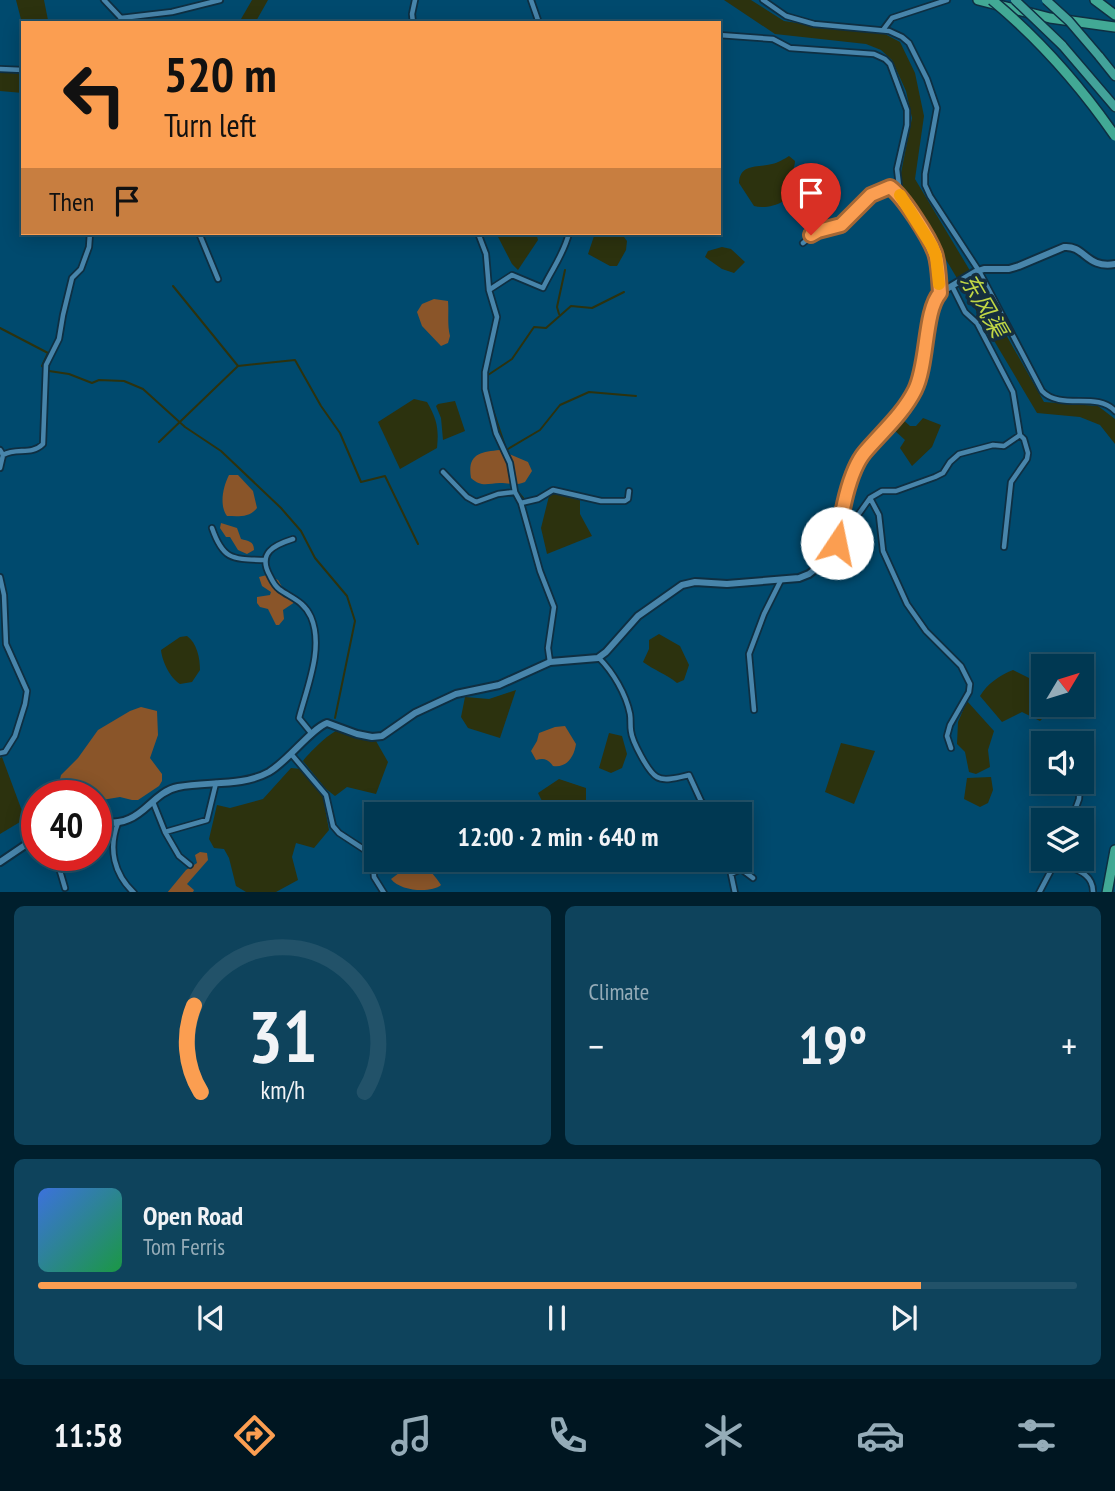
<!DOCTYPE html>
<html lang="en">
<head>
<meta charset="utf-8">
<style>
	body { margin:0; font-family:"PT Sans Narrow","Noto Sans SC",sans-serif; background:#0e435c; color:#f1f3f6; height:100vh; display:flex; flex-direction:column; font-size:26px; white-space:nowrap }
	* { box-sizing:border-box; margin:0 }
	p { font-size:23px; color:#95acb8 }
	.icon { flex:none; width:38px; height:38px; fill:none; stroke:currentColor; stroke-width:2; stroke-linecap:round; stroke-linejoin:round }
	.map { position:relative; height:892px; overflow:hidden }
	.sheet { display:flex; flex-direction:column; gap:14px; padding:14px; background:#001f2d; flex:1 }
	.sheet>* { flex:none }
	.top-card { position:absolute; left:21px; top:21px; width:700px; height:214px; border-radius:0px; box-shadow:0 4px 18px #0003,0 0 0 2px #225269; background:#fb9e51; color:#111; overflow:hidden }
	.needle { width:46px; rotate:52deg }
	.fabs { position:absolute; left:1031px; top:654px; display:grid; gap:14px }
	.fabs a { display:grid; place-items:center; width:63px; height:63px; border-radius:0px; background:#003852; box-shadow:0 4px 18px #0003,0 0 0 2px #225269; font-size:35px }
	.speed { position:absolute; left:21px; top:780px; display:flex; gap:14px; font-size:35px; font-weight:700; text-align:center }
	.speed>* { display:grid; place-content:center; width:91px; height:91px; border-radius:50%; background:#003852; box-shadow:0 4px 18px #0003,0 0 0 2px #225269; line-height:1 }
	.speed .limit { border:10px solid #d22; background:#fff; color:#111 }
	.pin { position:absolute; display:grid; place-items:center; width:60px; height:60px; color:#fff; margin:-72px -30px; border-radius:50% 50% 50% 0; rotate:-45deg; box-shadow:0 0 7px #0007 }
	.pin .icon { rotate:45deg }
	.me { position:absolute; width:77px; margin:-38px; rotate:11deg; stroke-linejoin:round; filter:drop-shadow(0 0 5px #0008) }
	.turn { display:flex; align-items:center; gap:24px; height:147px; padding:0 28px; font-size:32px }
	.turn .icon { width:91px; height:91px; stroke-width:2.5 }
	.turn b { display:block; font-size:49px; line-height:60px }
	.then { display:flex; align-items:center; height:66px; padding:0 28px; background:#0003; gap:14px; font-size:26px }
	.big { font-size:52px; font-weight:700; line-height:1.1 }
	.sheet .card { flex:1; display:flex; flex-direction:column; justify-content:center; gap:10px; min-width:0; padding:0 24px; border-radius:10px; background:#0e435c }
	.sheet .dial { align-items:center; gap:0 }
	.dial svg { height:182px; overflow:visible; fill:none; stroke:#225269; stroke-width:7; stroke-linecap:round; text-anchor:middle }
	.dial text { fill:#f1f3f6; stroke:none }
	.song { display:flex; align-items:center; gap:21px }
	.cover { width:84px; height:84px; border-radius:10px; background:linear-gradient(135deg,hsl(220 70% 55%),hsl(140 70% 35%)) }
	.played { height:7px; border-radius:4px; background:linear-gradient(90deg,#fb9e51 85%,#225269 85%) }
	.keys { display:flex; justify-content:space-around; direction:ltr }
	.heat { display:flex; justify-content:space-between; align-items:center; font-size:38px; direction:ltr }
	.sheet .tiles { flex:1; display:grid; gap:14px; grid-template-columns:1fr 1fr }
	.card:last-child { grid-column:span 2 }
	.trip { position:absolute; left:364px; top:802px; width:388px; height:70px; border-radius:0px; background:#003852; box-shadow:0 4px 18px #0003,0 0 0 2px #225269; font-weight:700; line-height:70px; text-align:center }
	.tabs { display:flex; height:112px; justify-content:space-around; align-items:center; background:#001621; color:#95acb8 }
	.tabs .icon { width:49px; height:49px }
	.tabs .selected { color:#fb9e51 }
	.tabs b { font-size:32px; color:#f1f3f6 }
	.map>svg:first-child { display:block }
</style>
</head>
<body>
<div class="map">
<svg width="1115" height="893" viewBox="0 0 1115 893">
	<rect width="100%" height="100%" fill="#004a6e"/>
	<!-- green -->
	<path fill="#8a5529" d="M434 299 448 301C449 312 447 325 450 336L448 343 441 346 422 326 417 312 422 304Z
		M500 450 528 462 532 471 525 482C515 486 509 483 500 483 488 483 482 488 471 478 467 454 480 452 500 450Z
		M229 475H238L253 491 257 508C249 518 238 516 227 516 219 505 223 487 229 475Z
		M221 523 237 528 241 539C248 541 254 541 254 550L247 554 238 550 230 537H226L220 528Z
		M267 575 278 580 285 592 295 596V602L283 610 284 619 279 625H276L268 609 260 607 257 603V597L270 595 271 592 262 586 259 577Z
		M141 707 157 711 158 735 150 758 162 774V781L159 786 138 800H132L120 797 96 801V796H56L61 775 78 758 98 730 130 711Z
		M565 726 576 744C574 757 567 768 553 766 548 759 544 758 536 760L531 751 537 741 539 733 555 727Z
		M200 852 207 853 208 860 187 884 194 890 193 892 167 893 186 870 197 863 195 855Z
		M399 859C419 859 431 869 441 885 432 893 401 892 391 879L399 873Z"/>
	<!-- water -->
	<path fill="#2c320e" d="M16 0H44L48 20 45 23H23V27Z
		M252 0H268L255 23H236L241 19Z
		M724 0H751L784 21 843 30 883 33 900 42 915 73 924 116 915 179 969 269 1044 402 1098 406 1115 419V444L1100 425 1080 417 1037 413 942 253 908 202 899 183 912 118 906 91 892 60 881 50 866 44 775 34Z
		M0 72 23 74V93L0 91Z
		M789 156 795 161C795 165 793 169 793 172 792 176 795 180 795 184 794 202 768 210 754 206L739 183C740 163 757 168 772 164 778 163 784 159 789 156Z
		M496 233H536L538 240 518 270 512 264Z
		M595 233H621L627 241 626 250 617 266H610L588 254Z
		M722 247 731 249 745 262 734 273 722 269 705 257 708 251Z
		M414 399 427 402C437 419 439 429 437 448L400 469 378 422Z
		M455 401 465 431 443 440 441 418 436 406 438 404Z
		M901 418 910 426H916L923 418 941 425 932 447 912 466 900 448 905 440 893 429Z
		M552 493 580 498V514L592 536 547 554 541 528 549 496Z
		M659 634 680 646 689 665 684 680 677 683C666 674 654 670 643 662L649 649V640Z
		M187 636C197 643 200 658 200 670L192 682 180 684C170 678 162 661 161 650L180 637Z
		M1013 670 1043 685V705H1056L1040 721 1022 712 1002 722 980 696C987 684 1000 675 1013 670Z
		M516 690 500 738 468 728 461 717 465 697 489 699Z
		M967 701 994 731 988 750 990 767 976 774 969 772 965 752 957 744 958 722Z
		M338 730 376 741 388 762 376 794 347 787 335 796 326 789 303 761C308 754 329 733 338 730Z
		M609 733 622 736 627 754 622 768 611 773 599 768Z
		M841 743 875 751 854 804 825 792Z
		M2 757 25 819 0 834V758Z
		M291 768 301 769 323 797 329 830 314 848 296 843 292 857 298 880 276 892H246L236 886 229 858 224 849 214 848 209 839 217 805 230 808 263 799Z
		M991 777 993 790 988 803 980 807 964 799 967 778Z
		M559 779 586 788V804L542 801 538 793Z"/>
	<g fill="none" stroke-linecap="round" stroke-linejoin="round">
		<!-- stream -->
		<path stroke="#2c320e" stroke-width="2" d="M173 286 238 366
			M559 314 557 307 565 270
			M0 328 48 353 42 366 44 368
			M49 371 69 374 92 383 99 380 124 381 143 389 185 427 221 451 281 508 301 531 315 558 347 596 355 621 335 718
			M487 389 488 375 512 359 534 327 546 328 571 306 592 308 624 292
			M489 398 508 455
			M159 442 238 366 295 360 321 406 340 433 361 482 385 476 418 544
			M508 449 540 430 560 405 589 392 636 396
			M517 491 523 498"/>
		<!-- minor casing -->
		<g stroke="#0e2f42" stroke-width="8">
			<path id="minor" d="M104 0 121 18 119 23
				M531 0 539 23
				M763 0 786 16 814 24 889 31 902 37 909 43 927 79 937 108 925 174V185L930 196 979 271 1042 391C1061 411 1097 391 1115 411
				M121 18 172 12 220 0
				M413 23 412 14 415 0
				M883 30 892 18 947 0
				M719 35 773 39 790 48 874 54 885 59 890 64 907 110V125L897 169 900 194
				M0 69 23 70
				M199 233 218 279
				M478 233 486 254 489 290 497 317 485 372V389L496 433 510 463 515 492 521 503 540 571 554 607 548 648 550 662
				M803 243 818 231 841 225 871 195 890 187C903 196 929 237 935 253 939 265 939 280 940 293
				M952 286 965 312 977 323 1013 392 1020 435 1024 439 1028 453 1027 459 1011 482 1004 547
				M489 290 512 275 543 288C552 269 564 254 569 233
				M0 450 3 455 0 468
				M3 455C17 447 31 456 43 444L46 365 59 339 63 315 72 278 81 269 89 247 90 233
				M443 472 467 497 476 502 498 494 515 492
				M870 498 879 515 883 551 907 604 926 631 961 666 970 684 969 692 950 725 947 736 951 748
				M521 503 538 499 553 490 601 501H625L628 499 629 491
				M840 525H851L870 498 882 491H896L935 477 943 473 950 462 959 454 993 445 1004 446 1020 435
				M212 528C223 560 232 559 264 560
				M293 539C274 545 257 553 270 576 272 580 274 585 279 589 291 598 304 601 311 617 324 648 307 687 299 718L312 734
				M0 577 4 595 6 644 27 691 25 704 15 736 5 752 0 753
				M599 658C613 672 626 694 630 714 631 720 630 725 631 731 632 741 648 772 657 777 665 782 680 777 689 775L701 801 711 814
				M754 710 749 654 764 614 781 580
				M1065 739 1067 744
				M292 755 326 795 333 826 339 833 368 852 373 861 374 877 384 893
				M153 802 165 832 207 820 216 783
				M1071 821 1079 799 1080 782
				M118 823C108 849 114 874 134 893
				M165 832 179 856 190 865
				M368 852 376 843
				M733 859 741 869 753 878
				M1056 861C1073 869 1094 872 1093 893
				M65 888 60 871 74 865 78 856
				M735 893 731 874 741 869
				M1039 893 1057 859"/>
		</g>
		<!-- tertiary casing -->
		<g stroke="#0e2f42" stroke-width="10">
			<path id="tertiary" d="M96 823C107 823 119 824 129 819 147 812 157 791 178 787 207 781 242 787 269 772 289 760 311 729 327 723L357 734 372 737 382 736 415 713 456 694 499 685 550 662 598 658 606 652 638 616 682 585 695 582 727 584 799 578 809 574 833 555 857 463 901 412 916 389 927 347 934 300 940 293 975 272 984 269H1009L1019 266 1064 247C1085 245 1086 269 1115 264
				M0 862 37 837"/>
		</g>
		<!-- trunk casing -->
		<g stroke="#0e2f42" stroke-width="11">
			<path id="trunk" d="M1062 45 1115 107
				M1099 56 1115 76"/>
		</g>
		<!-- motorway casing -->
		<g stroke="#0e2f42" stroke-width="12">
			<path id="motorway" d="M978 0 1050 18 1115 27
				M1095 0 1115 15
				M1107 893 1115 850"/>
		</g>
		<!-- minor -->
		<use href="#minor" stroke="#4885ab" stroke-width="4.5"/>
		<!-- tertiary -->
		<use href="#tertiary" stroke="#4885ab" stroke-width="6"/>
		<!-- trunk -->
		<use href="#trunk" stroke="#43a29a" stroke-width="8"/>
		<!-- motorway -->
		<use href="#motorway" stroke="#42a995" stroke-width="9"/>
		<!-- trunk-bridge casing -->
		<g stroke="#0e2f42" stroke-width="11" stroke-linecap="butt">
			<path id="trunk-bridge" d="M1015 0 1062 45
				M1046 0 1069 21 1099 56"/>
		</g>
		<!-- motorway-bridge casing -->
		<g stroke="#0e2f42" stroke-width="12" stroke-linecap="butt">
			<path id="motorway-bridge" d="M992 0C1040 40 1079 84 1115 136"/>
		</g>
		<!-- trunk-bridge -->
		<use href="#trunk-bridge" stroke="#43a29a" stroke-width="8"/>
		<!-- motorway-bridge -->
		<use href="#motorway-bridge" stroke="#42a995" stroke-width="9"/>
	</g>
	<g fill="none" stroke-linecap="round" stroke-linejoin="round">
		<!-- route casing -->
		<g stroke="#a36735" stroke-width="18">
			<path id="route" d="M811 235 818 231 841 225 871 195 890 187C903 196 929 237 935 253 939 265 939 280 940 293 924 311 928 364 915 390 903 414 882 432 865 452 848 472 841 517 837 543"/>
		</g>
		<!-- route -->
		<use href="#route" stroke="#fb9e51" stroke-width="12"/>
		<!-- slow -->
		<path stroke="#f59e0b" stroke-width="12" d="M900 195 932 246 936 256 939 284"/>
	</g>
	<g text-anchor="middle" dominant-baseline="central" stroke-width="7" stroke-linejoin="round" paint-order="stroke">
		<!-- water labels -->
		<g font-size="23" font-style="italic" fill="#c0d745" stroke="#152e3e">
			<text transform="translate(984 305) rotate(60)">东风渠</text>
		</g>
	</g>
</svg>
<div class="fabs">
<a><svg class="needle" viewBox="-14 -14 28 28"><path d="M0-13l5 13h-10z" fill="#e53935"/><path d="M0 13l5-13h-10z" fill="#95acb8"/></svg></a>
<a><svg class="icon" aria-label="sound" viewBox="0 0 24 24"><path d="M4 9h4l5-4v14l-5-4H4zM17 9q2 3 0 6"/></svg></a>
<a><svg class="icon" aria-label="layers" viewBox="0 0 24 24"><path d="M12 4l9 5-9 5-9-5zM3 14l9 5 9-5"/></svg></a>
</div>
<div class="speed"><div class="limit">40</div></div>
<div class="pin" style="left:811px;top:235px;background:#d93025"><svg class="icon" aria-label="arrive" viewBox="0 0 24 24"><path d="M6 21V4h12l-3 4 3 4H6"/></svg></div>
<svg class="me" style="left:837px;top:543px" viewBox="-20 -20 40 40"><circle r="19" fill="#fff"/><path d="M0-13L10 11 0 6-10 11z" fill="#fb9e51"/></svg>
<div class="trip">12:00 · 2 min · 640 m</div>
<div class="top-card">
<div class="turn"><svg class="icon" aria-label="left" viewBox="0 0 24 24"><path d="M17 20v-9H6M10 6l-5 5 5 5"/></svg><div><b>520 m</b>Turn left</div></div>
<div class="then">Then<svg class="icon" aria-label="arrive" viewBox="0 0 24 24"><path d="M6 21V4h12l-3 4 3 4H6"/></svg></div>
</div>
</div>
<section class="sheet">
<div class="tiles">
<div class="card dial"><svg viewBox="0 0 100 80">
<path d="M14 69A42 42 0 1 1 86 69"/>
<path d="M14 69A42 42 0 0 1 11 31" stroke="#fb9e51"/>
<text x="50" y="56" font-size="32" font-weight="700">31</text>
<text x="50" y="72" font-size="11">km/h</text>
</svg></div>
<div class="card"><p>Climate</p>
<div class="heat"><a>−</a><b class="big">19°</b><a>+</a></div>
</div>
<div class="card">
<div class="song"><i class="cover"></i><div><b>Open Road</b><p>Tom Ferris</p></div></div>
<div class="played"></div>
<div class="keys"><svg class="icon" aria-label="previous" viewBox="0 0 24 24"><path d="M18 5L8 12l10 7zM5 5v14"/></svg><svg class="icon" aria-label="pause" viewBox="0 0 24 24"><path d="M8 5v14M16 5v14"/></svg><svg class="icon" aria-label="next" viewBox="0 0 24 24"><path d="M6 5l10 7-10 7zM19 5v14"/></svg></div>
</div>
</div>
</section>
<nav class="tabs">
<b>11:58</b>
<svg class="icon selected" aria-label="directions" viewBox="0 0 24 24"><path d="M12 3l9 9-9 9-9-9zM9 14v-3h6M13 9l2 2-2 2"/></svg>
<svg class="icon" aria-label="music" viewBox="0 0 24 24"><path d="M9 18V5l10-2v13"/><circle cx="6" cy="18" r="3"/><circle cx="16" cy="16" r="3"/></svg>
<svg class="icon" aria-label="phone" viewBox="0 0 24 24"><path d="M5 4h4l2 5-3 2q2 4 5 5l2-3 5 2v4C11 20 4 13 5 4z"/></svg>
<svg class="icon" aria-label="climate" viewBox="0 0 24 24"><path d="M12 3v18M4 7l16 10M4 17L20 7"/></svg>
<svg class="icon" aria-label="car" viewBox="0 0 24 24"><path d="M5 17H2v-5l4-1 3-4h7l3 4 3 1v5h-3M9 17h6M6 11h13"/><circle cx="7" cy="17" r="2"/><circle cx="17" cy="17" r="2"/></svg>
<svg class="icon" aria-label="filters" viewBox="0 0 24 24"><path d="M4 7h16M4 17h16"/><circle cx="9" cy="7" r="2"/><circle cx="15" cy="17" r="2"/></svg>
</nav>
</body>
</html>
